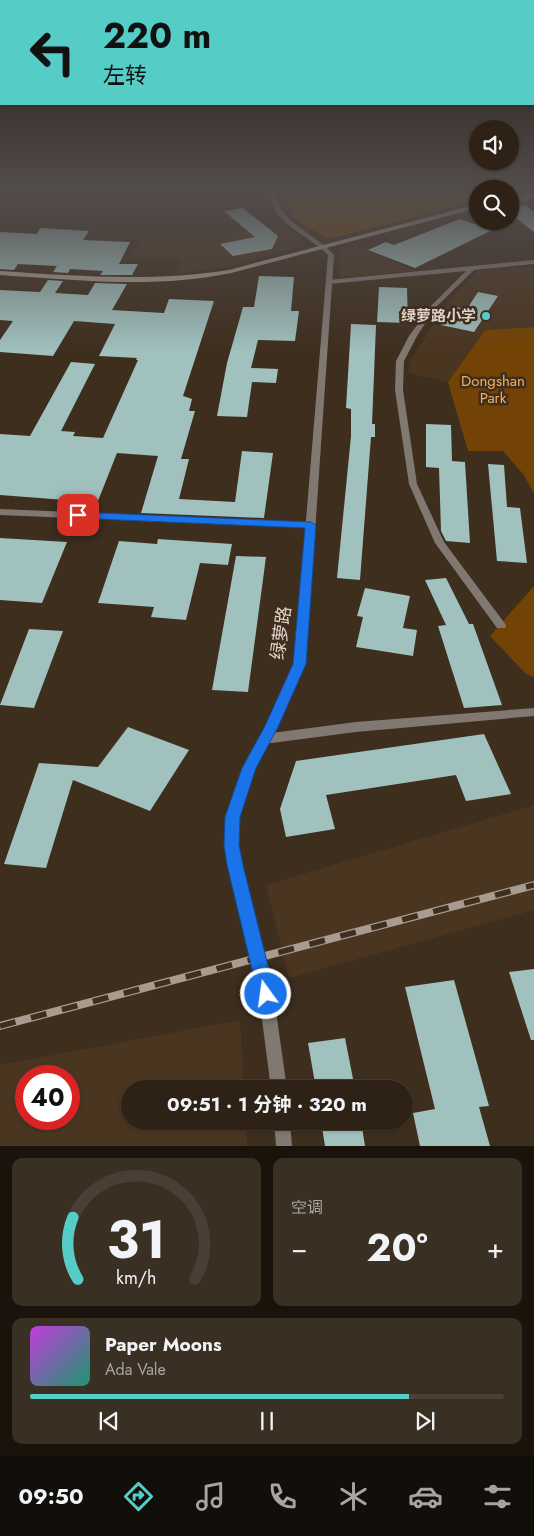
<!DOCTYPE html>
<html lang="zh">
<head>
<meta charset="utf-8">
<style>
	body { margin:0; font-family:Jost,"Noto Sans SC",sans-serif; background:#3a2f23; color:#f1f3f6; height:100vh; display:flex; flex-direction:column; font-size:19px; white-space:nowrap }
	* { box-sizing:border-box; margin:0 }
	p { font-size:16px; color:#a7a4a1 }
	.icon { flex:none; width:28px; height:28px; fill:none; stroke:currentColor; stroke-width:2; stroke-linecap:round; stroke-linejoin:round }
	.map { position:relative; height:1146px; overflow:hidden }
	.sheet { display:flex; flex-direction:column; gap:12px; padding:12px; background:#19130c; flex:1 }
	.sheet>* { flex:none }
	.guide { position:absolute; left:0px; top:0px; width:535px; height:105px; box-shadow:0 1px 4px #0004,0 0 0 1px #493f35; background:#55cdc6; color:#111; overflow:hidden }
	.controls { position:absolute; left:469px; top:120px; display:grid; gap:10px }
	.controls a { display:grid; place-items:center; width:50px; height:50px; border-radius:50%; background:#2e2216; box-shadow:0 1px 4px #0004,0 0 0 1px #493f35; font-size:25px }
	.speed { position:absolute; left:15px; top:1065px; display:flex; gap:10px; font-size:25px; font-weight:700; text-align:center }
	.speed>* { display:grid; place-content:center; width:65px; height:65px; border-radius:50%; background:#2e2216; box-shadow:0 1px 4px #0004,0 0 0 1px #493f35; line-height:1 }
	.speed .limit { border:8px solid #d22; background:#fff; color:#111 }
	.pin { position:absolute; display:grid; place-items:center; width:42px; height:42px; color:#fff; margin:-21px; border-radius:10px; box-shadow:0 2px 8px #0006 }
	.me { position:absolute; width:55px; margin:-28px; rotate:346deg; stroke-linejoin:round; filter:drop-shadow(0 0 4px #0008) }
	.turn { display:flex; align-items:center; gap:18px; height:105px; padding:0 20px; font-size:22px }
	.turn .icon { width:65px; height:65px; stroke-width:2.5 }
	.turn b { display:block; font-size:35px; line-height:42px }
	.big { font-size:38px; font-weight:700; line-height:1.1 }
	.sheet .widget { flex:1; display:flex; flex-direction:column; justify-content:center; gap:8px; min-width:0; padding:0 18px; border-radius:10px; background:#3a2f23 }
	.sheet .dial { align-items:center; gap:0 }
	.dial svg { height:130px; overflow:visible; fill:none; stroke:#493f35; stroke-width:7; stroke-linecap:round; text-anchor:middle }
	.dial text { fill:#f1f3f6; stroke:none }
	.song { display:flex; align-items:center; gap:15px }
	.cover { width:60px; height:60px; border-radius:8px; background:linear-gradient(135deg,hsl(290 70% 55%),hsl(160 70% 35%)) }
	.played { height:5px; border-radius:2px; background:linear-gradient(90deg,#55cdc6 80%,#493f35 80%) }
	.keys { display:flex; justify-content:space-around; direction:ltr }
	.heat { display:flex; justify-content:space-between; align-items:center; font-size:28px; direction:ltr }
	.sheet .tiles { flex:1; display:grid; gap:12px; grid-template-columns:1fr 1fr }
	.widget:last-child { grid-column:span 2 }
	.trip { position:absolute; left:121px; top:1080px; width:292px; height:50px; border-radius:25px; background:#2e2216; box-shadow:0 1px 4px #0004,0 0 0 1px #493f35; font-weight:700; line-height:50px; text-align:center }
	.tabs { display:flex; height:80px; justify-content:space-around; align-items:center; background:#120e09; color:#a7a4a1 }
	.tabs .icon { width:35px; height:35px }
	.tabs .current { color:#55cdc6 }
	.tabs b { font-size:22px; color:#f1f3f6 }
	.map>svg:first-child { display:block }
</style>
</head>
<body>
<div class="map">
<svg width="534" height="1146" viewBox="0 0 534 1146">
	<rect width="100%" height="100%" fill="#3e2e1e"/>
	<!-- built -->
	<path fill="#4a3520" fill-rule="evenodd" d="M282 225 306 245 234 265 174 275 180 260 131 257 143 235 193 242Z
		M356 246 415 271 339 277 340 253 337 251Z
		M534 266V327L485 330 448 382 408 373 410 361 446 305 477 271Z
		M534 805V910L289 978 266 885Z
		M240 1020 244 1089H130V1121H246L247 1146H0V1065ZM69 1076V1119H26V1076Z"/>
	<!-- green -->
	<path fill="#724304" d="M282 191H477L478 201 328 239C312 228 277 215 282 191Z
		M534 327V494L524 475 503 451H468L448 382 485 330Z
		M534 586V677L526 674 490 636Z"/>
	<!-- building -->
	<path fill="#a0c1be" d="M526 205 534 212V232L510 213V207Z
		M243 208 278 236 272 249 233 256 220 244 255 237 224 211Z
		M460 219 492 230 415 268 368 250 386 242 394 245Z
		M40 228 89 231 83 240 130 242 119 264H138L132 275H100L103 271 70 269 68 273 53 272 57 266 18 264 14 270 0 269V232L37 234Z
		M259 276 294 277 291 311H299L295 341 258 340 251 368 278 369 276 383 252 382 247 417 217 416 227 363 243 307H254Z
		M48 280 63 281 55 293 88 295 95 283 127 284 112 310 164 313 169 299 214 301 183 396 192 399 189 411H195L181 459H189L179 499 235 502 242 451 273 453 264 518 141 513 158 456 117 453 94 511 60 510 65 500 0 495V434L30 436 71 362 95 364 61 431 75 432 73 436 103 438 138 360H136L137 358 99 356 115 324 74 321 53 356 0 352V340L13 321 0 320V290L40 292Z
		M379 287 407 288 408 323 377 322Z
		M478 292 498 296 474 332 441 325 455 307 467 309Z
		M351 324 376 325 372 424H375V437H371L360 580 337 578 351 436V409L346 408Z
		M426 424 451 425 452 461 465 462 470 543 446 541 441 531 439 468 426 467Z
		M488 464 504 465 507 507 520 508 527 563 497 561Z
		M0 538 67 542 42 603 0 600Z
		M158 539 232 544 228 565 200 563 186 620 151 617 154 607 98 603 119 541 157 544Z
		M236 556 266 557 248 692 212 690Z
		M446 578 469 624H473L502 705 464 708 438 626 446 625 425 580Z
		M365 588 410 596 403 628 417 630 413 656 356 647 363 617 357 616Z
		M29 629 63 631 34 708 0 705Z
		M128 727 189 750 150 811 73 780 46 868 4 864 39 763 98 767Z
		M484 734 511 794 466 801 456 775 326 795 335 829 286 837 280 809 296 761Z
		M534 969V1040H531L509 972Z
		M454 980 489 1106 479 1107 490 1146H420L413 1113 435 1109 405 987Z
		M345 1038 355 1089H316L308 1043Z
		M321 1121H361L365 1146H325Z"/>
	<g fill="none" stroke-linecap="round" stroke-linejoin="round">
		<!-- minor -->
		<path fill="#817871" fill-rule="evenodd" d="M534 260V264L474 270 435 308 417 336 404 361 403 390 417 484 444 542 506 625 505 628H497L435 543 409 484 395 390 396 361 409 336 431 306 466 271 329 284 326 282 329 280Z
			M0 509 311 522 316 525 311 528 0 515Z
			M534 708V716L356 732 264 744 260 742 258 739 260 736 264 734 356 722Z"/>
		<!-- tertiary -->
		<path fill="#817871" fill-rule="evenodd" d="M270 191H276C276 222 317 234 334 255L306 664 277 727 255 768 238 817 239 845 242 865 275 1004 287 1089H271L260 1004 228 865 225 845 226 817 243 768 265 727 294 664 328 255C309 235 270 223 270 191Z
			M274 1121H290L292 1146H276Z"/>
		<!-- secondary -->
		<path fill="#aea094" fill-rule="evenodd" d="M534 194V198L510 204V200Z
			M478 204V208L231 273C156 289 76 280 0 275V271C77 276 152 282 229 270Z"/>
		<!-- rail casing -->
		<g stroke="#a89b8f" stroke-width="8">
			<path id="rail" d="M0 1026 534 885"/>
		</g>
		<!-- rail -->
		<use href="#rail" stroke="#3e2e1e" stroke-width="5.5" stroke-dasharray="16" stroke-linecap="butt"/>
	</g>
	<!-- sky -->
	<linearGradient id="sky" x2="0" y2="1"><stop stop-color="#221910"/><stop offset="0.54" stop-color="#524c4c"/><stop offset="1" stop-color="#524c4c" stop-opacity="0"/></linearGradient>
	<rect width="534" height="352" fill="url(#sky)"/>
	<!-- route -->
	<path fill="#1a73e8" stroke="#114b97" d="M78 512 311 522 316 525 306 664 278 727 256 768 240 817 239 845 243 865 275 994 272 1000 266 1003 260 1000 258 994 227 865 224 845 225 817 242 768 265 726 293 664 305 528 74 518V513Z"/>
	<!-- markers -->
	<circle fill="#55cdc6" stroke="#3e2e1e" stroke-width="2" cx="486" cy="316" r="5"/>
	<g text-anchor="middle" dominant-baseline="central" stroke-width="5" stroke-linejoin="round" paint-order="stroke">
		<!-- far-poi labels -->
		<g font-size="15" font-weight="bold" fill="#ddd2c8" stroke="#3e2e1e" text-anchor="end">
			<text x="476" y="316">绿萝路小学</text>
		</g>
		<!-- far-park labels -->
		<g font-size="15" fill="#f9ac5b" stroke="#3e2e1e">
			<text x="493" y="381">Dongshan<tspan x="493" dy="17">Park</tspan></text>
		</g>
		<!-- street labels -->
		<g font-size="18" fill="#ddd2c8" stroke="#3e2e1e">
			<text transform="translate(281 633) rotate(-82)">绿萝路</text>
		</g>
	</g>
</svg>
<div class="controls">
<a><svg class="icon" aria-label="sound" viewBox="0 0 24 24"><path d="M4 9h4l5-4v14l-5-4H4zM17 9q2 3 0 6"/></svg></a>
<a><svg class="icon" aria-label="search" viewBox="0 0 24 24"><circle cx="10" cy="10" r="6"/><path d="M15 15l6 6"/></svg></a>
</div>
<div class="speed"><div class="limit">40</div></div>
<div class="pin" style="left:78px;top:515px;background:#d93025"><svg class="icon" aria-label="arrive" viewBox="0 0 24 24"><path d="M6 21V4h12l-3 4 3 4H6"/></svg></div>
<svg class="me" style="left:266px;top:994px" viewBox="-20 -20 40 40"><circle r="17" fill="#1a73e8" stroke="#fff" stroke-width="3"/><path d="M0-11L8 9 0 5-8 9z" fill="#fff"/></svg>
<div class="trip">09:51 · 1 分钟 · 320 m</div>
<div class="guide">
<div class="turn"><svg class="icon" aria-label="left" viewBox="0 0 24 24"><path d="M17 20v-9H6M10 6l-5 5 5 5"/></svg><div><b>220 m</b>左转</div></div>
</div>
</div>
<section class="sheet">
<div class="tiles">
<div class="widget dial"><svg viewBox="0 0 100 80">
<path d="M14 69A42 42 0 1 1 86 69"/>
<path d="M14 69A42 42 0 0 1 11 31" stroke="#55cdc6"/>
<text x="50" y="56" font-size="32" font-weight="700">31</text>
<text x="50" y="72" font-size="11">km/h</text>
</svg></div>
<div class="widget"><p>空调</p>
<div class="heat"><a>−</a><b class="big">20°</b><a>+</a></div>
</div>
<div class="widget">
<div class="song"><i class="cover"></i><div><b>Paper Moons</b><p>Ada Vale</p></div></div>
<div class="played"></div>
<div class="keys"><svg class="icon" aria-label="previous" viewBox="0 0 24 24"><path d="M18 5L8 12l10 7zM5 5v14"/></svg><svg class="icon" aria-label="pause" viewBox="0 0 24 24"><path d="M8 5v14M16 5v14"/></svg><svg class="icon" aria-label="next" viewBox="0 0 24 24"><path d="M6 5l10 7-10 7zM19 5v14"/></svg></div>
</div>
</div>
</section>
<nav class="tabs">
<b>09:50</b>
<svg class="icon current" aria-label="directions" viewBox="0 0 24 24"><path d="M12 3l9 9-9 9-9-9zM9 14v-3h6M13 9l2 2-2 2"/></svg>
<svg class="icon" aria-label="music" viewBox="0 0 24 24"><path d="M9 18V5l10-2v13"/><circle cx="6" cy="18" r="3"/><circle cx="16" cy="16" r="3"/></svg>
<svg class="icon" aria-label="phone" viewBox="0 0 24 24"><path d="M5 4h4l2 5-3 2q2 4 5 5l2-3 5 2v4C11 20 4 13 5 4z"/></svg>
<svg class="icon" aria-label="climate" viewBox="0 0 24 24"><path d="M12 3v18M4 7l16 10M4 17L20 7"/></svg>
<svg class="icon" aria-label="car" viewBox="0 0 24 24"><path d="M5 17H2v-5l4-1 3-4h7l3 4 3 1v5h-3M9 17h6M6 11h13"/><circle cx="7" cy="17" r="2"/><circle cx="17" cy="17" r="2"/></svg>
<svg class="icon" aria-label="filters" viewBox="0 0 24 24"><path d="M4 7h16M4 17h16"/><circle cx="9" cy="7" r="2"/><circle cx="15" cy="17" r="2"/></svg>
</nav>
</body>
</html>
